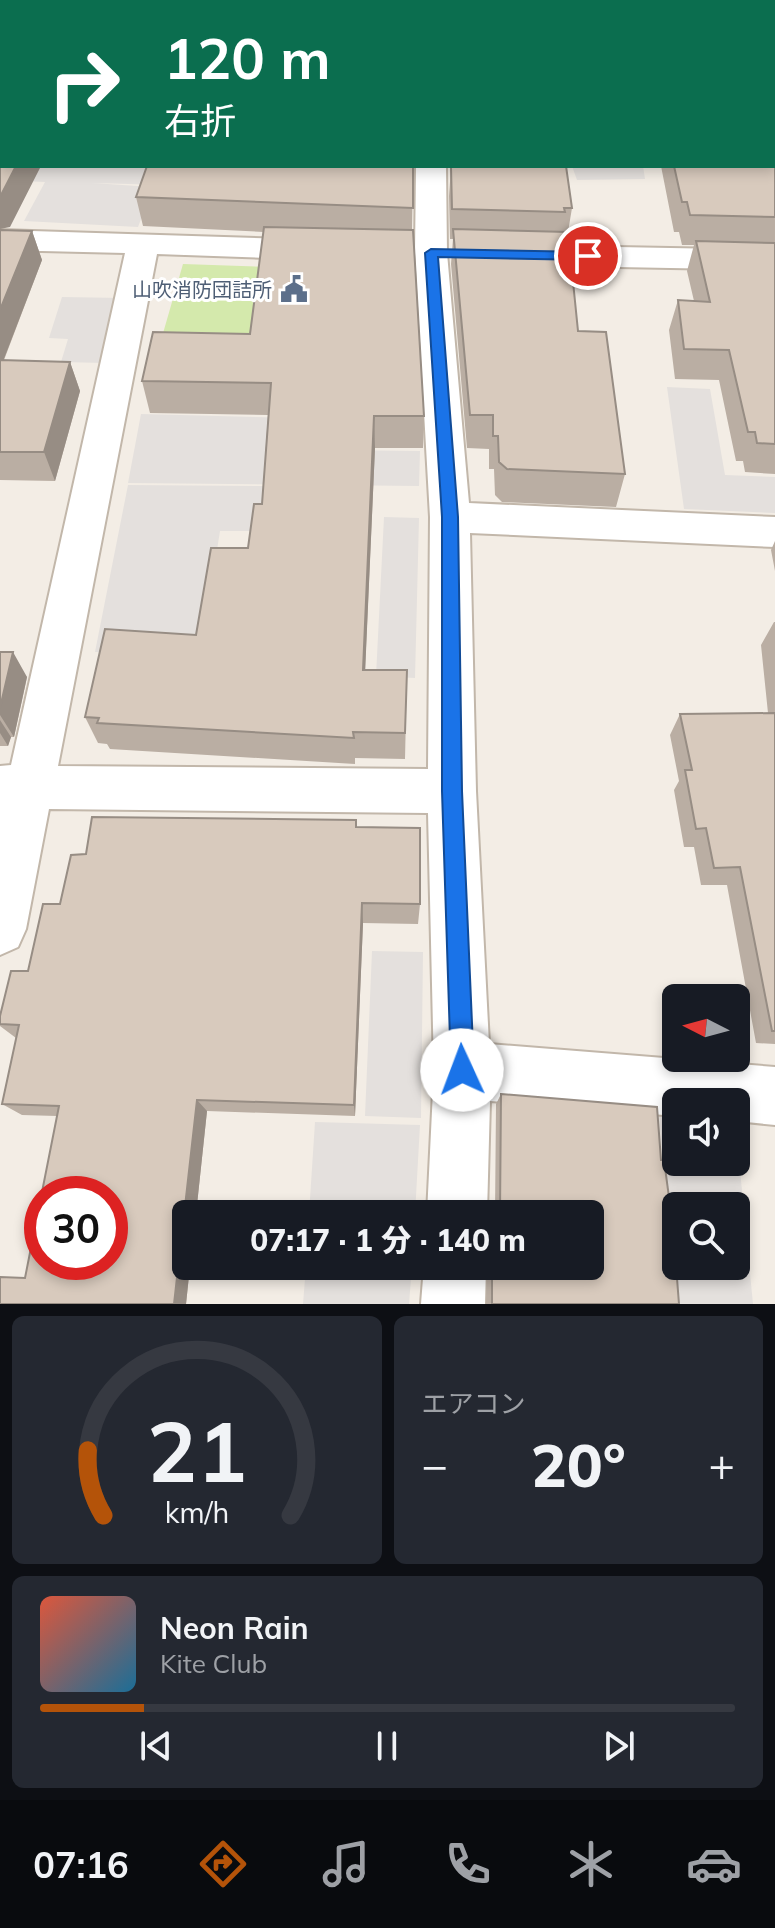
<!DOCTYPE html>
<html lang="ja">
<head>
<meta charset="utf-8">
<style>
	body { margin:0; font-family:Mulish,"Noto Sans JP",sans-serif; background:#242831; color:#f1f3f6; height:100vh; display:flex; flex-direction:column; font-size:30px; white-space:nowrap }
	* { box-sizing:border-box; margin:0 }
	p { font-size:26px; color:#9ea1a6 }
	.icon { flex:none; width:44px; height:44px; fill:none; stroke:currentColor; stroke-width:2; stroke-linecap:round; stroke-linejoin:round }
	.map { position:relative; height:1304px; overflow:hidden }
	.sheet { display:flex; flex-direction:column; gap:12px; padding:12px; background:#0d0f14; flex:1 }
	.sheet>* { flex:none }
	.banner { position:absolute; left:0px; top:0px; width:776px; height:168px; box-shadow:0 4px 12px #0003; background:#0b6e4f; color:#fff; overflow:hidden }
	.needle { width:52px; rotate:276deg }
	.tools { position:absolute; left:662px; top:984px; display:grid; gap:16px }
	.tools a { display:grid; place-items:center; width:88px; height:88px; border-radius:12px; background:#171b24; box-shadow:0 4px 12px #0003; font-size:40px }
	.speed { position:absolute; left:24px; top:1176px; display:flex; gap:16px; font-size:40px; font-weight:700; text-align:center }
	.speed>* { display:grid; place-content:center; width:104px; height:104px; border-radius:50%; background:#171b24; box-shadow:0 4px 12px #0003; line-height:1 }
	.speed .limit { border:12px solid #d22; background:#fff; color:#111 }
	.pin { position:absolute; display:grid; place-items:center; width:68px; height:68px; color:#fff; margin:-34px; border:4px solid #fff; border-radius:50%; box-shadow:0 2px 8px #0007 }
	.me { position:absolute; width:88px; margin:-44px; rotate:358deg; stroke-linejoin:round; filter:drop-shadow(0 0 6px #0008) }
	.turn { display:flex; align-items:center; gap:28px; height:168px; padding:0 32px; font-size:36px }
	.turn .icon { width:104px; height:104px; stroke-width:2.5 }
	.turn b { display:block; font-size:56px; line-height:68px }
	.big { font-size:60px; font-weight:800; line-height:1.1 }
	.sheet .card { flex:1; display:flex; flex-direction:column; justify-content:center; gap:12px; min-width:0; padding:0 28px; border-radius:12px; background:#242831 }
	.sheet .dial { align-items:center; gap:0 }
	.dial svg { height:208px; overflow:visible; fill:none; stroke:#363941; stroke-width:7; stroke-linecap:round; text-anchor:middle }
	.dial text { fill:#f1f3f6; stroke:none }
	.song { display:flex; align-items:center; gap:24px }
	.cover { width:96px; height:96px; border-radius:12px; background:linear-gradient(135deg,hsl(10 70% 55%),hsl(200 70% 35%)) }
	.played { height:8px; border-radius:4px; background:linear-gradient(90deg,#b45309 15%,#363941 15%) }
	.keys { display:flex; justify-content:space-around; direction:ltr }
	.heat { display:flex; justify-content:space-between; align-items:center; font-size:44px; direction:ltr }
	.sheet .tiles { flex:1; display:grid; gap:12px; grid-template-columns:1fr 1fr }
	.card:last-child { grid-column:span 2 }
	.trip { position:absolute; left:172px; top:1200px; width:432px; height:80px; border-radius:12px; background:#171b24; box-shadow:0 4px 12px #0003; font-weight:800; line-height:80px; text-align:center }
	.tabs { display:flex; height:128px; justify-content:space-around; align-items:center; background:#090b0e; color:#9ea1a6 }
	.tabs .icon { width:56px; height:56px }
	.tabs .selected { color:#b45309 }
	.tabs b { font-size:36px; color:#f1f3f6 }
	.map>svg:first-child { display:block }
</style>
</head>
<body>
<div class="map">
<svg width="775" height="1304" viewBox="0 0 775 1304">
	<rect width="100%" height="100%" fill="#f3ede5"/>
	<!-- green -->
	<path fill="#d4e9ac" d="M183 264 268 267 315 360 157 354Z"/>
	<!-- parking -->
	<path fill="#e4e0dd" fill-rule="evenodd" d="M2 166H201L200 186 92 183 153 187 138 227 24 221 45 182 0 180Z
		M572 166H643L645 179 577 180Z
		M62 297 123 298 105 363 61 362 68 339 49 338Z
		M667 387 710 389 725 475 775 477V513L684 509Z
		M141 414 298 418 333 450 420 451 419 486 128 483Z
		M128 485 268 486 262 531H220L207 613 242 655 95 652Z
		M384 517 419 518 415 678 376 676Z
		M372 951 423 952 421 1118 365 1116Z
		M658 1101 676 1103V1162H736V1129L753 1304H674ZM676 1206H736V1266H676Z
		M315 1122 420 1125 415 1214H309Z
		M306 1266H412L409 1304H303Z"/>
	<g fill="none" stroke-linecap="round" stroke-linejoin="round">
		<!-- minor casing -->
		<g stroke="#c2b7aa" stroke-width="4">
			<path id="minor" d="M416 166H446L447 253 469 503 775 517V547L470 533 476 791 489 1044 775 1067V1125L736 1121V1102H676V1116L490 1101 487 1214H427L434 1070 428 813 49 809 26 929 18 947 0 955V766L11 765 125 253 0 250V230L321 240 332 243 337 250 332 257 321 260 157 254 58 766 428 769 430 517 415 253Z
				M510 245 775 250V270L510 265 499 262 494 255 499 248Z
				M424 1266H486L485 1304H421Z"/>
		</g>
		<!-- minor -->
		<use href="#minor" fill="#fff" fill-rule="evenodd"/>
	</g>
	<!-- wall -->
	<path fill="#baaea3" d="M775 0V474L745 472 743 461H736L719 380 675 379 669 330 678 300 694 301 687 271 694 245H682L679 232H674L661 166H774Z
		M413 166 412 230 424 416 423 448H375L365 670H407L405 759 355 758V764L110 749 107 744 98 743 85 717 196 635 248 548 262 504 268 415 150 413 142 381 250 334 264 232 143 226 136 197Z
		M479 166H566L572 208 568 232 578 331 625 474 616 507 502 502 495 495 494 469H489V449L467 448 451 264 453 239H450L449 196 451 167H479Z
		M0 230 32 231 42 260 4 360 70 362 80 391 55 481 0 480Z
		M775 541V571L771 550Z
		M774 622H775V1044L756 1043 727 885H701L694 847H684L674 790 679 781 670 735 680 714 768 713 761 645Z
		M0 652 27 677 14 737H11L8 746H0Z
		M357 827 420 904 418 924 363 923 355 1116 207 1111 196 1214H186L190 1266 186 1304H0L25 1278 57 1116 22 1115 2 1104 16 1038 0 1026V1016L28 971 86 854Z
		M501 1094 661 1160 679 1304H486L487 1266H590V1214H492H495L496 1104Z"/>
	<!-- shaded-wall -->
	<path fill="#978d84" d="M16 166H41L10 227 0 229V197Z
		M32 231 42 260 0 369V310Z
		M70 362 80 391 55 481 44 452Z
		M374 416 375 448 364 697 363 670Z
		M13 652 27 677 14 737 0 715V708Z
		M0 720 11 737 8 746 0 733Z
		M362 903 363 923 355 1116 354 1105Z
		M197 1100 207 1111 196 1214H186V1266H190L186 1304H174Z"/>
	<!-- building -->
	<path fill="#d8cabd" stroke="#978d84" stroke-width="2" fill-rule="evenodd" d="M45 0H775V217L690 215 687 202H682L674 166H774V2H43Z
		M2 71V166H16L0 197V74Z
		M147 166H413V208L136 197Z
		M480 166H566L572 208H564L565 212 452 209 451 167H480Z
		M264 227 413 230 424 416H374L363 670H407L405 733 353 732 354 738 97 723 99 718 85 717 105 629 196 635 211 548H248L254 504H262L271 383 142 381 153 332 250 334Z
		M453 229 568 232 578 331 606 332 625 474 507 469 499 462 498 436H493V415H470Z
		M0 230 32 231 0 310Z
		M696 241 775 243V444L757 443 755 432H748L729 350 684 349 678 300 710 302Z
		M0 360 70 362 44 452H0Z
		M0 652H13L0 708Z
		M775 713V1031H772L740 867 714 868 706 828 696 829 685 770H692L680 714Z
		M92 817 356 820V827L420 828V904L362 903 354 1105 197 1100 174 1304H0V1277L25 1278 59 1106 2 1104 19 1025 0 1024V1016L11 971H28L43 904H60L71 855 86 854ZM42 1194H110V1262H42Z
		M501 1094 657 1107 661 1160H664L673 1227 679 1304H492V1266H590V1214H492H500Z"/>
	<!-- route -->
	<path fill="#1a73e8" stroke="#114b97" stroke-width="2" d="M431 249 588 252 594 256 588 260 438 257 458 517 462 791 474 1070 471 1078 462 1082 454 1078 451 1070 442 791V517L425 253Z"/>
	<!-- icons -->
	<defs>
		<g id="civic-bare" transform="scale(2.16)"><path d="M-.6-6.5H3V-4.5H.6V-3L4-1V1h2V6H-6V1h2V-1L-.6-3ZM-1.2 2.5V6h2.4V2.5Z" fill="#5c6f8a" stroke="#fff" stroke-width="2.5" paint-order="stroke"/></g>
	</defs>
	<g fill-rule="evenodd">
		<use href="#civic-bare" x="294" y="289"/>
	</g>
	<g text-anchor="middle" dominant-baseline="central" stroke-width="6" stroke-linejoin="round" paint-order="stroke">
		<!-- far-service labels -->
		<g font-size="20" fill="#4e5e75" stroke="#fff" text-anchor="end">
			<text x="272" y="289">山吹消防団詰所</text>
		</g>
	</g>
</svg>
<div class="tools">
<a><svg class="needle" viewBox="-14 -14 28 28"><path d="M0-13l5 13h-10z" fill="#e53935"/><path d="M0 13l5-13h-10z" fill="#9ea1a6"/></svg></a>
<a><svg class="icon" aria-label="sound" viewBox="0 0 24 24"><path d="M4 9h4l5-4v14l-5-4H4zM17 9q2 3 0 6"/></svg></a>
<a><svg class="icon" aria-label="search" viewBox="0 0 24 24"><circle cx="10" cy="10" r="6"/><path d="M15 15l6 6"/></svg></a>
</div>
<div class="speed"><div class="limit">30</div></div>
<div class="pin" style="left:588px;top:256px;background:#d93025"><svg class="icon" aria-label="arrive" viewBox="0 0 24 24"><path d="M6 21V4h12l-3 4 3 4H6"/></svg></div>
<svg class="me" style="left:462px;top:1070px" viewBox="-20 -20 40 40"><circle r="19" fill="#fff"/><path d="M0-13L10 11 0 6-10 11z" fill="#1a73e8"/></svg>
<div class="trip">07:17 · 1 分 · 140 m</div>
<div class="banner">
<div class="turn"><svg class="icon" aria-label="right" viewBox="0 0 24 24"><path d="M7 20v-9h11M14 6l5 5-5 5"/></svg><div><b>120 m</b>右折</div></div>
</div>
</div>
<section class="sheet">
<div class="tiles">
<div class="card dial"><svg viewBox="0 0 100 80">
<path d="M14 69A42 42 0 1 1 86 69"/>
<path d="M14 69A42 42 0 0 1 8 44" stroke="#b45309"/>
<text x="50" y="56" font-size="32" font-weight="700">21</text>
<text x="50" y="72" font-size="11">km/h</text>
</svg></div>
<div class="card"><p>エアコン</p>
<div class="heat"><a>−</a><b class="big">20°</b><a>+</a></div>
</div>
<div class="card">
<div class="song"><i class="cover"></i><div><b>Neon Rain</b><p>Kite Club</p></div></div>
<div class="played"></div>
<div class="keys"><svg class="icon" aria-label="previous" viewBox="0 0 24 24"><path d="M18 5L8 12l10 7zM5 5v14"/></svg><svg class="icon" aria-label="pause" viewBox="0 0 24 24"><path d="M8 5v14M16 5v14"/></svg><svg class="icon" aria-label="next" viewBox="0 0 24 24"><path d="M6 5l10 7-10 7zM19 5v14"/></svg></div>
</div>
</div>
</section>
<nav class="tabs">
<b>07:16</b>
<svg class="icon selected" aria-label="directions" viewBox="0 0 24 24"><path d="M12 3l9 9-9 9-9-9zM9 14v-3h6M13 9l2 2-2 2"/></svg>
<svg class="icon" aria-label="music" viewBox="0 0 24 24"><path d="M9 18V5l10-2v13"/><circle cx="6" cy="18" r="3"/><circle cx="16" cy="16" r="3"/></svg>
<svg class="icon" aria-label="phone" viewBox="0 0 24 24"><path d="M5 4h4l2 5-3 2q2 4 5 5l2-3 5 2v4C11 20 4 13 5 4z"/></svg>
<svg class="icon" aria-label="climate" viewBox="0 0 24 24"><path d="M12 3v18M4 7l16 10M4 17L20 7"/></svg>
<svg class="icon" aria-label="car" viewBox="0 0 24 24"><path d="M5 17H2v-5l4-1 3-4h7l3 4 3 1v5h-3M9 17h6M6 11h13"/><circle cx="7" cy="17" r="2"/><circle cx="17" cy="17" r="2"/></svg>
</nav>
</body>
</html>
